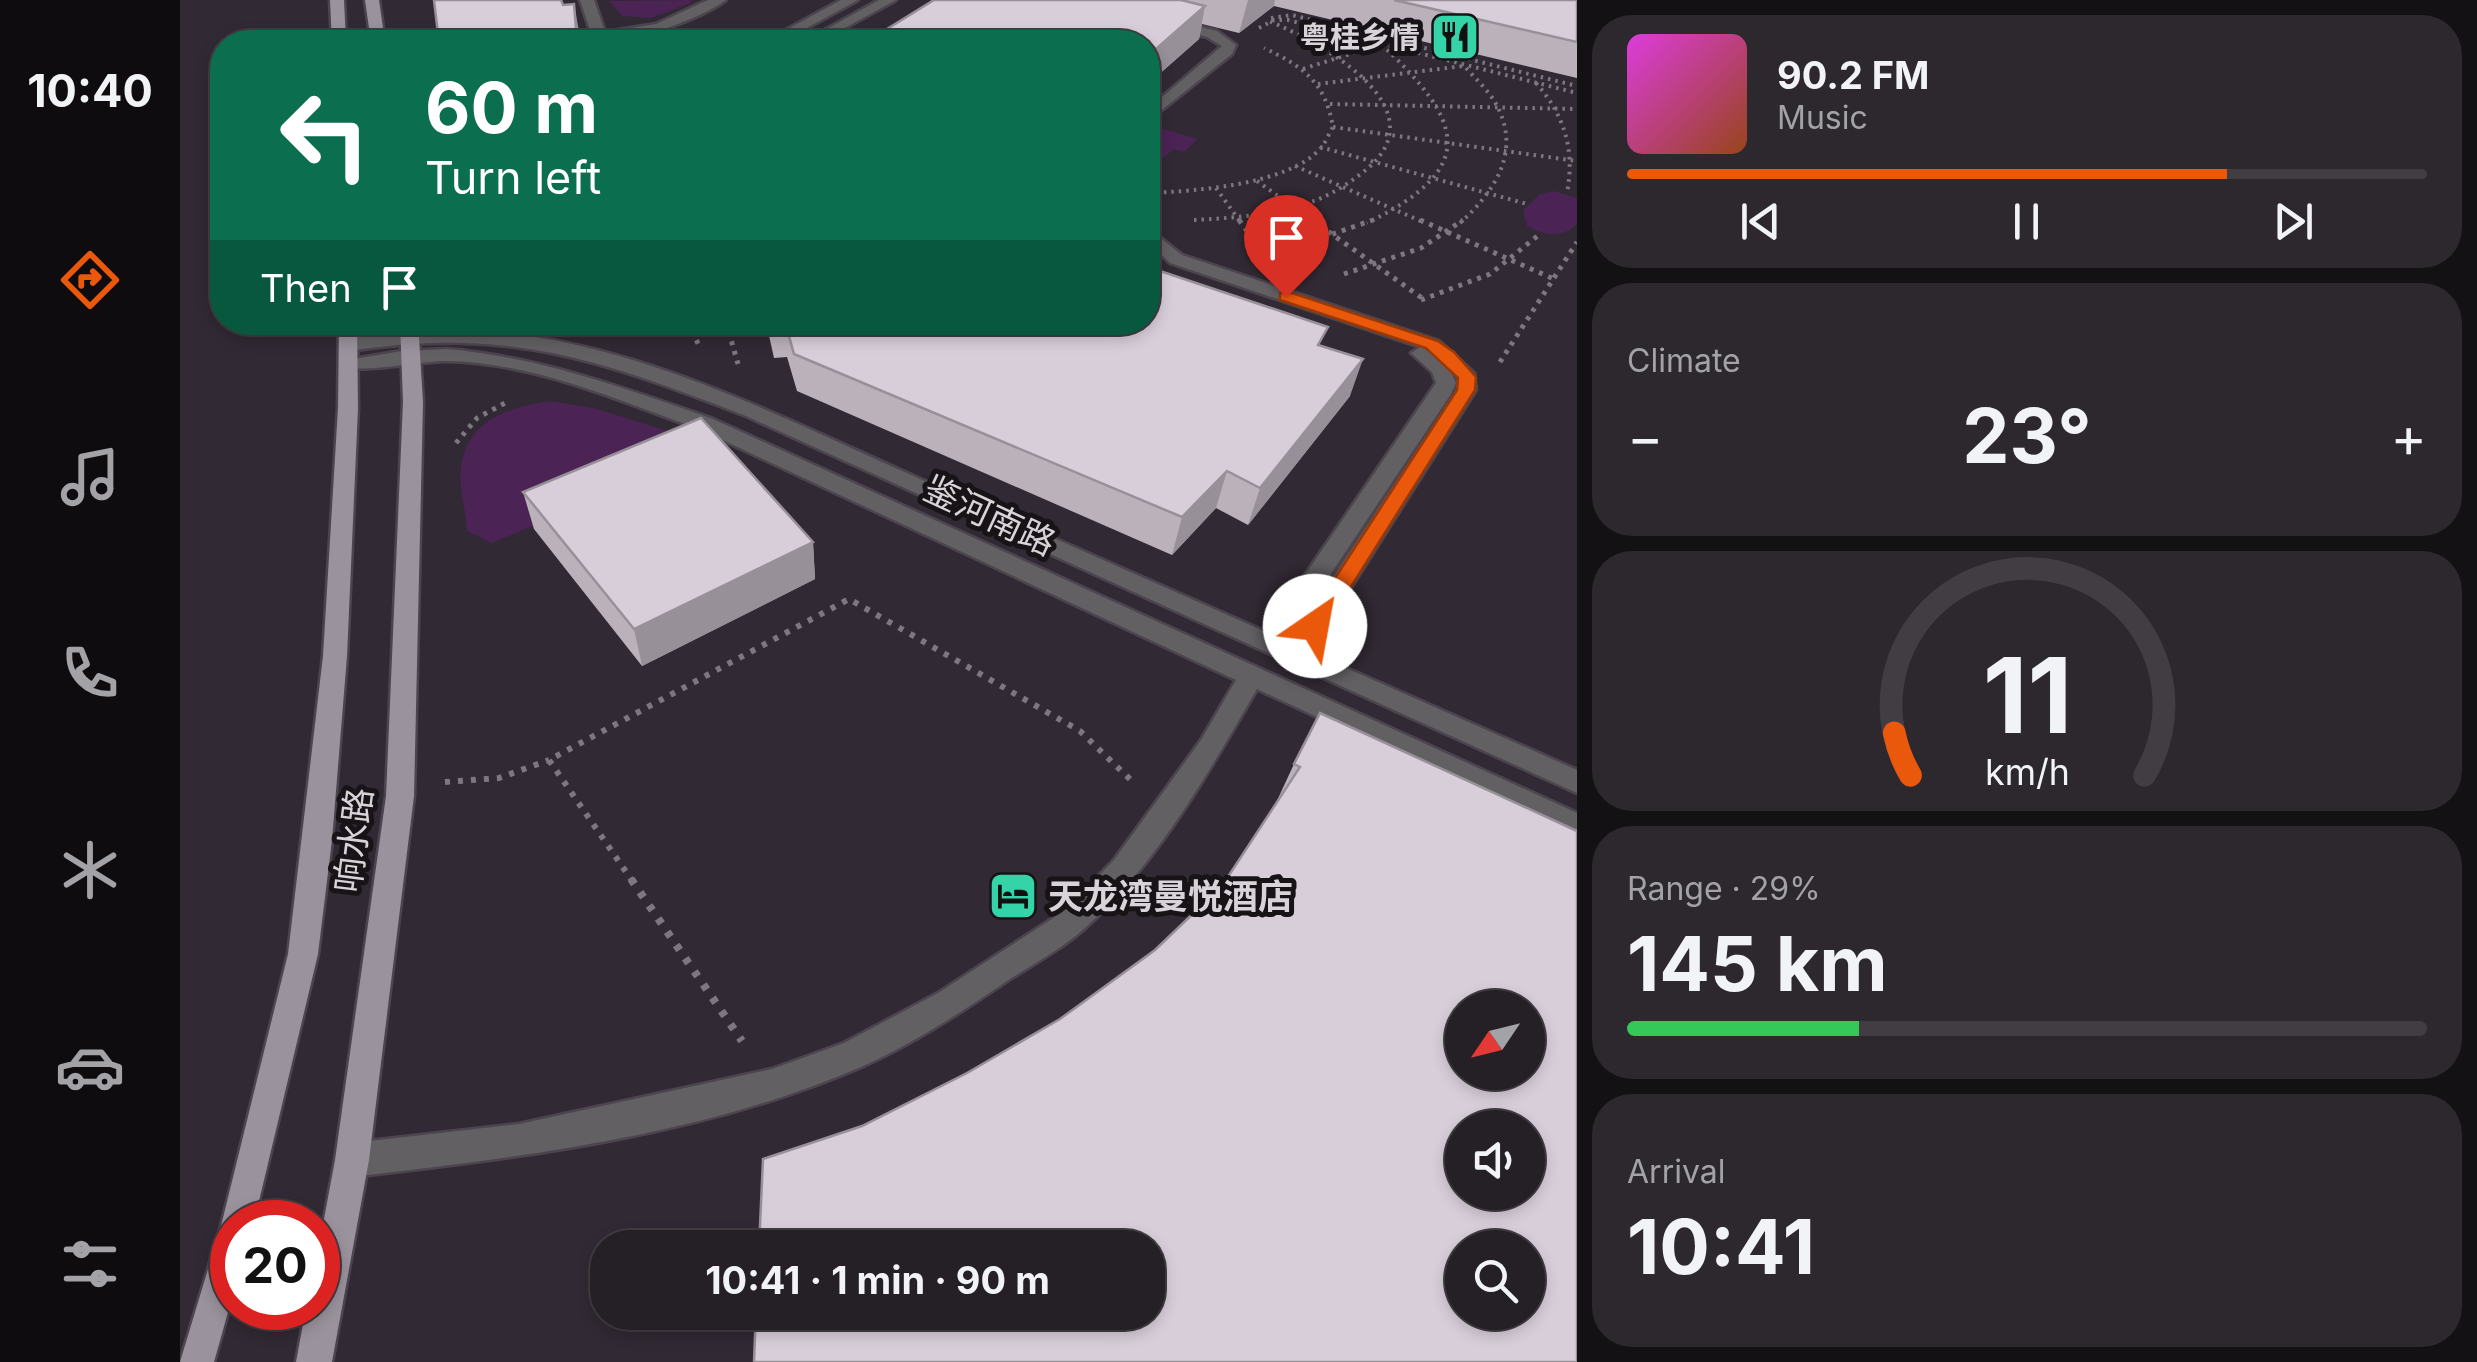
<!DOCTYPE html>
<html lang="en">
<head>
<meta charset="utf-8">
<style>
	body { margin:0; font-family:Inter,"Noto Sans SC",sans-serif; background:#2d272e; color:#f1f3f6; height:100vh; display:flex; flex-direction:column; font-size:38px; white-space:nowrap }
	* { box-sizing:border-box; margin:0 }
	p { font-size:32px; color:#a3a2a7 }
	.icon { flex:none; width:55px; height:55px; fill:none; stroke:currentColor; stroke-width:2; stroke-linecap:round; stroke-linejoin:round }
	.map { position:relative; flex:1; overflow:hidden }
	.side { display:flex; flex-direction:column; gap:15px; padding:15px; background:#141115; width:900px }
	.side>* { flex:none }
	.top-card { position:absolute; left:30px; top:30px; width:950px; height:305px; border-radius:40px; box-shadow:0 5px 15px #0003,0 0 0 2px #423d43; background:#0b6e4f; color:#fff; overflow:hidden }
	.needle { width:65px; rotate:235deg }
	.tools { position:absolute; left:1265px; top:990px; display:grid; gap:20px }
	.tools a { display:grid; place-items:center; width:100px; height:100px; border-radius:50%; background:#251f26; box-shadow:0 5px 15px #0003,0 0 0 2px #423d43; font-size:50px }
	.speed { position:absolute; left:30px; top:1200px; display:flex; gap:20px; font-size:50px; font-weight:700; text-align:center }
	.speed>* { display:grid; place-content:center; width:130px; height:130px; border-radius:50%; background:#251f26; box-shadow:0 5px 15px #0003,0 0 0 2px #423d43; line-height:1 }
	.speed .limit { border:15px solid #d22; background:#fff; color:#111 }
	.pin { position:absolute; display:grid; place-items:center; width:85px; height:85px; color:#fff; margin:-102px -42px; border-radius:50% 50% 50% 0; rotate:-45deg; box-shadow:0 0 10px #0007 }
	.pin .icon { rotate:45deg }
	.me { position:absolute; width:110px; margin:-55px; rotate:33deg; stroke-linejoin:round; filter:drop-shadow(0 0 8px #0008) }
	.turn { display:flex; align-items:center; gap:35px; height:210px; padding:0 50px; font-size:45px }
	.turn .icon { width:130px; height:130px; stroke-width:2.5 }
	.turn b { display:block; font-size:70px; line-height:85px }
	.then { display:flex; align-items:center; height:95px; padding:0 50px; background:#0003; gap:20px; font-size:38px }
	.big { font-size:75px; font-weight:700; line-height:1.1 }
	.side .widget { flex:1; display:flex; flex-direction:column; justify-content:center; gap:15px; min-width:0; padding:0 35px; border-radius:40px; background:#2d272e }
	.side .dial { align-items:center; gap:0 }
	.dial svg { height:260px; overflow:visible; fill:none; stroke:#423d43; stroke-width:7; stroke-linecap:round; text-anchor:middle }
	.dial text { fill:#f1f3f6; stroke:none }
	.song { display:flex; align-items:center; gap:30px }
	.cover { width:120px; height:120px; border-radius:15px; background:linear-gradient(135deg,hsl(300 70% 55%),hsl(20 70% 35%)) }
	.played { height:10px; border-radius:5px; background:linear-gradient(90deg,#ea580c 75%,#423d43 75%) }
	.keys { display:flex; justify-content:space-around; direction:ltr }
	.heat { display:flex; justify-content:space-between; align-items:center; font-size:55px; direction:ltr }
	.charge { height:15px; border-radius:8px; background:linear-gradient(90deg,#34c759 29%,#423d43 0) }
	.trip { position:absolute; left:410px; top:1230px; width:575px; height:100px; border-radius:40px; background:#251f26; box-shadow:0 5px 15px #0003,0 0 0 2px #423d43; font-weight:700; line-height:100px; text-align:center }
	main { display:flex; flex:1; min-height:0 }
	.menu { display:flex; flex-direction:column; width:180px; justify-content:space-around; align-items:center; background:#0f0c0f; color:#a3a2a7 }
	.menu .icon { width:70px; height:70px }
	.menu .current { color:#ea580c }
	.menu b { font-size:45px; color:#f1f3f6 }
	.map>svg:first-child { display:block }
</style>
</head>
<body>
<main>
<nav class="menu">
<b>10:40</b>
<svg class="icon current" aria-label="directions" viewBox="0 0 24 24"><path d="M12 3l9 9-9 9-9-9zM9 14v-3h6M13 9l2 2-2 2"/></svg>
<svg class="icon" aria-label="music" viewBox="0 0 24 24"><path d="M9 18V5l10-2v13"/><circle cx="6" cy="18" r="3"/><circle cx="16" cy="16" r="3"/></svg>
<svg class="icon" aria-label="phone" viewBox="0 0 24 24"><path d="M5 4h4l2 5-3 2q2 4 5 5l2-3 5 2v4C11 20 4 13 5 4z"/></svg>
<svg class="icon" aria-label="climate" viewBox="0 0 24 24"><path d="M12 3v18M4 7l16 10M4 17L20 7"/></svg>
<svg class="icon" aria-label="car" viewBox="0 0 24 24"><path d="M5 17H2v-5l4-1 3-4h7l3 4 3 1v5h-3M9 17h6M6 11h13"/><circle cx="7" cy="17" r="2"/><circle cx="17" cy="17" r="2"/></svg>
<svg class="icon" aria-label="filters" viewBox="0 0 24 24"><path d="M4 7h16M4 17h16"/><circle cx="9" cy="7" r="2"/><circle cx="15" cy="17" r="2"/></svg>
</nav>
<div class="map">
<svg width="1397" height="1362" viewBox="0 0 1397 1362">
	<rect width="100%" height="100%" fill="#312933"/>
	<!-- green -->
	<path fill="#4b2355" d="M509 0 513 2 471 18 442 16 429 1Z
		M970 125 1018 139 1004 152 994 149 983 158 969 159Z
		M1374 191 1397 198V224C1381 239 1365 236 1347 226L1343 210 1359 195Z
		M370 401 414 408 539 447 312 543 287 531C286 511 278 486 281 467 287 419 331 407 370 401Z"/>
	<g fill="none" stroke-linecap="round" stroke-linejoin="round">
		<!-- minor casing -->
		<g stroke="#4c444e" stroke-width="5">
			<path id="minor" d="M400 0H414L425 32 476 24 528 0H546C516 22 446 44 414 42Z
				M661 0H678L601 42H584Z
				M699 0H716L639 42H623Z
				M989 19 1037 31 1056 45 1052 54 968 121V109L1042 46 1027 37 984 26V20Z
				M968 228 1002 255 1259 341 1294 373 1296 390 1130 652 1397 770V793L566 416C421 360 327 326 169 351L159 345C172 334 200 334 217 333 400 312 576 406 738 478 854 529 970 581 1086 632L1256 383 1252 372 1231 353 1240 347 990 263 968 242ZM1271 372 1277 378 1276 390 1110 643 1106 641 1271 394 1276 383Z
				M267 349C360 357 446 389 533 419L1397 813V838L1077 689C1030 770 976 866 905 928 883 948 855 963 830 979 783 1011 733 1044 681 1067 522 1136 342 1157 172 1177L160 1172 155 1160 160 1148 172 1143 339 1124 592 1069 664 1043 758 993 884 911 934 860 1021 740 1056 680 519 429C437 400 353 362 265 361 243 361 170 375 159 365L162 361 222 351Z"/>
		</g>
		<!-- major casing -->
		<g stroke="#4c444e" stroke-width="5">
			<path id="major" d="M150 0H164L166 42H152Z
				M185 0H199L205 42H191Z
				M159 322H177L178 408 167 656 152 840 138 954 74 1222H52V1298L34 1362H0L41 1226 108 954 143 656 158 408Z
				M220 322H238L243 402 234 796 189 1160 152 1362H116L126 1308H138V1251L155 1160 206 796 223 402Z"/>
		</g>
		<!-- path-far3 -->
		<path stroke="#7d777f" stroke-width="4" stroke-dasharray="2.5 5" stroke-linecap="butt" d="M1091 18 1112 15 1397 86
			M1079 28 1094 20H1108L1397 93
			M1123 69 1201 44C1282 120 1302 167 1187 223
			M1356 83C1385 116 1395 150 1387 193
			M1138 84 1283 66
			M1150 104 1397 109
			M1153 127 1397 161
			M1140 147 1347 204
			M1115 166 1245 223
			M1077 181 1136 223
			M1036 188 1061 223
			M969 193C1016 191 1108 185 1141 148 1146 142 1149 133 1153 127 1145 82 1124 67 1084 48
			M1014 220C1053 218 1092 215 1128 203 1149 196 1165 186 1182 173 1265 110 1142 43 1089 21
			M1280 223C1315 191 1342 151 1316 104 1309 91 1295 78 1285 67"/>
		<!-- path-far2 -->
		<path stroke="#7d777f" stroke-width="5" stroke-dasharray="4 6" stroke-linecap="butt" d="M1059 220 1076 244
			M1132 220 1242 298
			M1240 220 1374 279
			M1094 248 1141 238 1193 220
			M1164 274 1241 248 1283 220
			M1241 300 1310 274 1360 234
			M508 322 520 348
			M546 322 558 364
			M1320 362 1397 242
			M276 443 297 418 327 402"/>
		<!-- path-far1 -->
		<path stroke="#7d777f" stroke-width="6" stroke-dasharray="5 8" stroke-linecap="butt" d="M265 782 319 778 369 760
			M453 882 369 760 669 599 900 731 954 783"/>
		<!-- path -->
		<path stroke="#7d777f" stroke-width="8" stroke-dasharray="6 10" stroke-linecap="butt" d="M451 879 562 1041"/>
		<!-- minor -->
		<use href="#minor" fill="#636064" fill-rule="evenodd"/>
		<!-- major -->
		<use href="#major" fill="#9a929c" fill-rule="evenodd"/>
	</g>
	<!-- wall -->
	<path fill="#bab1bb" d="M754 0H1397V78L1094 6 1059 33 1022 24 1019 39 968 84V42Z
		M586 322H968L1142 346 1170 396 1068 525 1036 508 992 555 617 391 607 357 594 358Z
		M343 492 633 542 635 579 462 666 354 529Z
		M1114 764 1397 831 682 1126 787 1073 880 1019 975 950 1042 886 1095 805Z"/>
	<!-- shaded-wall -->
	<path fill="#979099" d="M1068 0H1095L1094 6 1059 33Z
		M394 4 401 42H397Z
		M1025 6 1019 39 968 84V56Z
		M1183 359 1170 396 1068 525 1080 488Z
		M1047 471 1036 508 992 555 1002 517Z
		M633 542 635 579 462 666 454 629Z"/>
	<!-- building -->
	<path fill="#d8ceda" stroke="#979099" stroke-width="2.5" fill-rule="evenodd" d="M254 0H381L383 5 394 4 397 42H259Z
		M754 0H1001L1025 6 968 56V42H686Z
		M1214 0H1397V42Z
		M968 267 1148 327 1138 345 1183 359 1080 488 1047 471 1002 517 614 354 605 322H968Z
		M521 418 633 542 454 629 343 492Z
		M1140 713 1397 831V1362H574L576 1312H968V1248H579L583 1159 682 1126 787 1073 880 1019 975 950 1042 886 1120 767 1114 764ZM1282 1008H1348V1072H1282ZM1282 1128H1348V1192H1282ZM1282 1248H1348V1312H1282Z"/>
	<!-- route -->
	<path fill="#ea580c" stroke="#983908" stroke-width="2.5" d="M1100 293H1112L1258 341 1274 352 1296 377 1295 390 1143 631 1135 634 1124 626 1277 390 1278 378 1246 348 1100 300Z"/>
	<!-- icons -->
	<defs>
		<g id="restaurant-square" transform="scale(2.5)"><rect x="-9" y="-9" width="18" height="18" rx="4" fill="#34d4a8" stroke="#171317"/><path d="M-5-6h1v4h1v-4h1v4h1v-4h1v5L-1.5 .5V6h-2V.5L-5-1ZM5-6V6H3V1.5H1.5Q1.5-4 5-6Z" fill="#111"/></g>
		<g id="hotel-square" transform="scale(2.5)"><rect x="-9" y="-9" width="18" height="18" rx="4" fill="#34d4a8" stroke="#171317"/><path d="M-6-4.5h1.5V1H6V5H4.5V3h-9V5H-6ZM-4 0a1.8 1.8 0 1 1 3.6 0ZM.5 0V-2.5h3Q6-2.5 6 0Z" fill="#111"/></g>
	</defs>
	<g fill-rule="evenodd">
		<use href="#restaurant-square" x="1275" y="37"/>
		<use href="#hotel-square" x="833" y="896"/>
	</g>
	<g text-anchor="middle" dominant-baseline="central" stroke-width="10" stroke-linejoin="round" paint-order="stroke">
		<!-- far-poi labels -->
		<g font-size="30" font-weight="bold" fill="#d8d3d9" stroke="#171317" text-anchor="end">
			<text x="1240" y="37">粤桂乡情</text>
		</g>
		<!-- street labels -->
		<g font-size="35" fill="#d8d3d9" stroke="#171317">
			<text transform="translate(810 515) rotate(25)">鉴河南路</text>
			<text transform="translate(173 840) rotate(-83)">响水路</text>
		</g>
		<!-- poi labels -->
		<g font-size="35" font-weight="bold" fill="#d8d3d9" stroke="#171317" text-anchor="start">
			<text x="868" y="896">天龙湾曼悦酒店</text>
		</g>
	</g>
</svg>
<div class="tools">
<a><svg class="needle" viewBox="-14 -14 28 28"><path d="M0-13l5 13h-10z" fill="#e53935"/><path d="M0 13l5-13h-10z" fill="#a3a2a7"/></svg></a>
<a><svg class="icon" aria-label="sound" viewBox="0 0 24 24"><path d="M4 9h4l5-4v14l-5-4H4zM17 9q2 3 0 6"/></svg></a>
<a><svg class="icon" aria-label="search" viewBox="0 0 24 24"><circle cx="10" cy="10" r="6"/><path d="M15 15l6 6"/></svg></a>
</div>
<div class="speed"><div class="limit">20</div></div>
<div class="pin" style="left:1106px;top:297px;background:#d93025"><svg class="icon" aria-label="arrive" viewBox="0 0 24 24"><path d="M6 21V4h12l-3 4 3 4H6"/></svg></div>
<svg class="me" style="left:1135px;top:626px" viewBox="-20 -20 40 40"><circle r="19" fill="#fff"/><path d="M0-13L10 11 0 6-10 11z" fill="#ea580c"/></svg>
<div class="trip">10:41 · 1 min · 90 m</div>
<div class="top-card">
<div class="turn"><svg class="icon" aria-label="left" viewBox="0 0 24 24"><path d="M17 20v-9H6M10 6l-5 5 5 5"/></svg><div><b>60 m</b>Turn left</div></div>
<div class="then">Then<svg class="icon" aria-label="arrive" viewBox="0 0 24 24"><path d="M6 21V4h12l-3 4 3 4H6"/></svg></div>
</div>
</div>
<section class="side">
<div class="widget">
<div class="song"><i class="cover"></i><div><b>90.2 FM</b><p>Music</p></div></div>
<div class="played"></div>
<div class="keys"><svg class="icon" aria-label="previous" viewBox="0 0 24 24"><path d="M18 5L8 12l10 7zM5 5v14"/></svg><svg class="icon" aria-label="pause" viewBox="0 0 24 24"><path d="M8 5v14M16 5v14"/></svg><svg class="icon" aria-label="next" viewBox="0 0 24 24"><path d="M6 5l10 7-10 7zM19 5v14"/></svg></div>
</div>
<div class="widget"><p>Climate</p>
<div class="heat"><a>−</a><b class="big">23°</b><a>+</a></div>
</div>
<div class="widget dial"><svg viewBox="0 0 100 80">
<path d="M14 69A42 42 0 1 1 86 69"/>
<path d="M14 69A42 42 0 0 1 9 56" stroke="#ea580c"/>
<text x="50" y="56" font-size="32" font-weight="700">11</text>
<text x="50" y="72" font-size="11">km/h</text>
</svg></div>
<div class="widget"><p>Range · 29%</p><b class="big">145 km</b><div class="charge"></div></div>
<div class="widget"><p>Arrival</p><b class="big">10:41</b></div>
</section>
</main>
</body>
</html>
